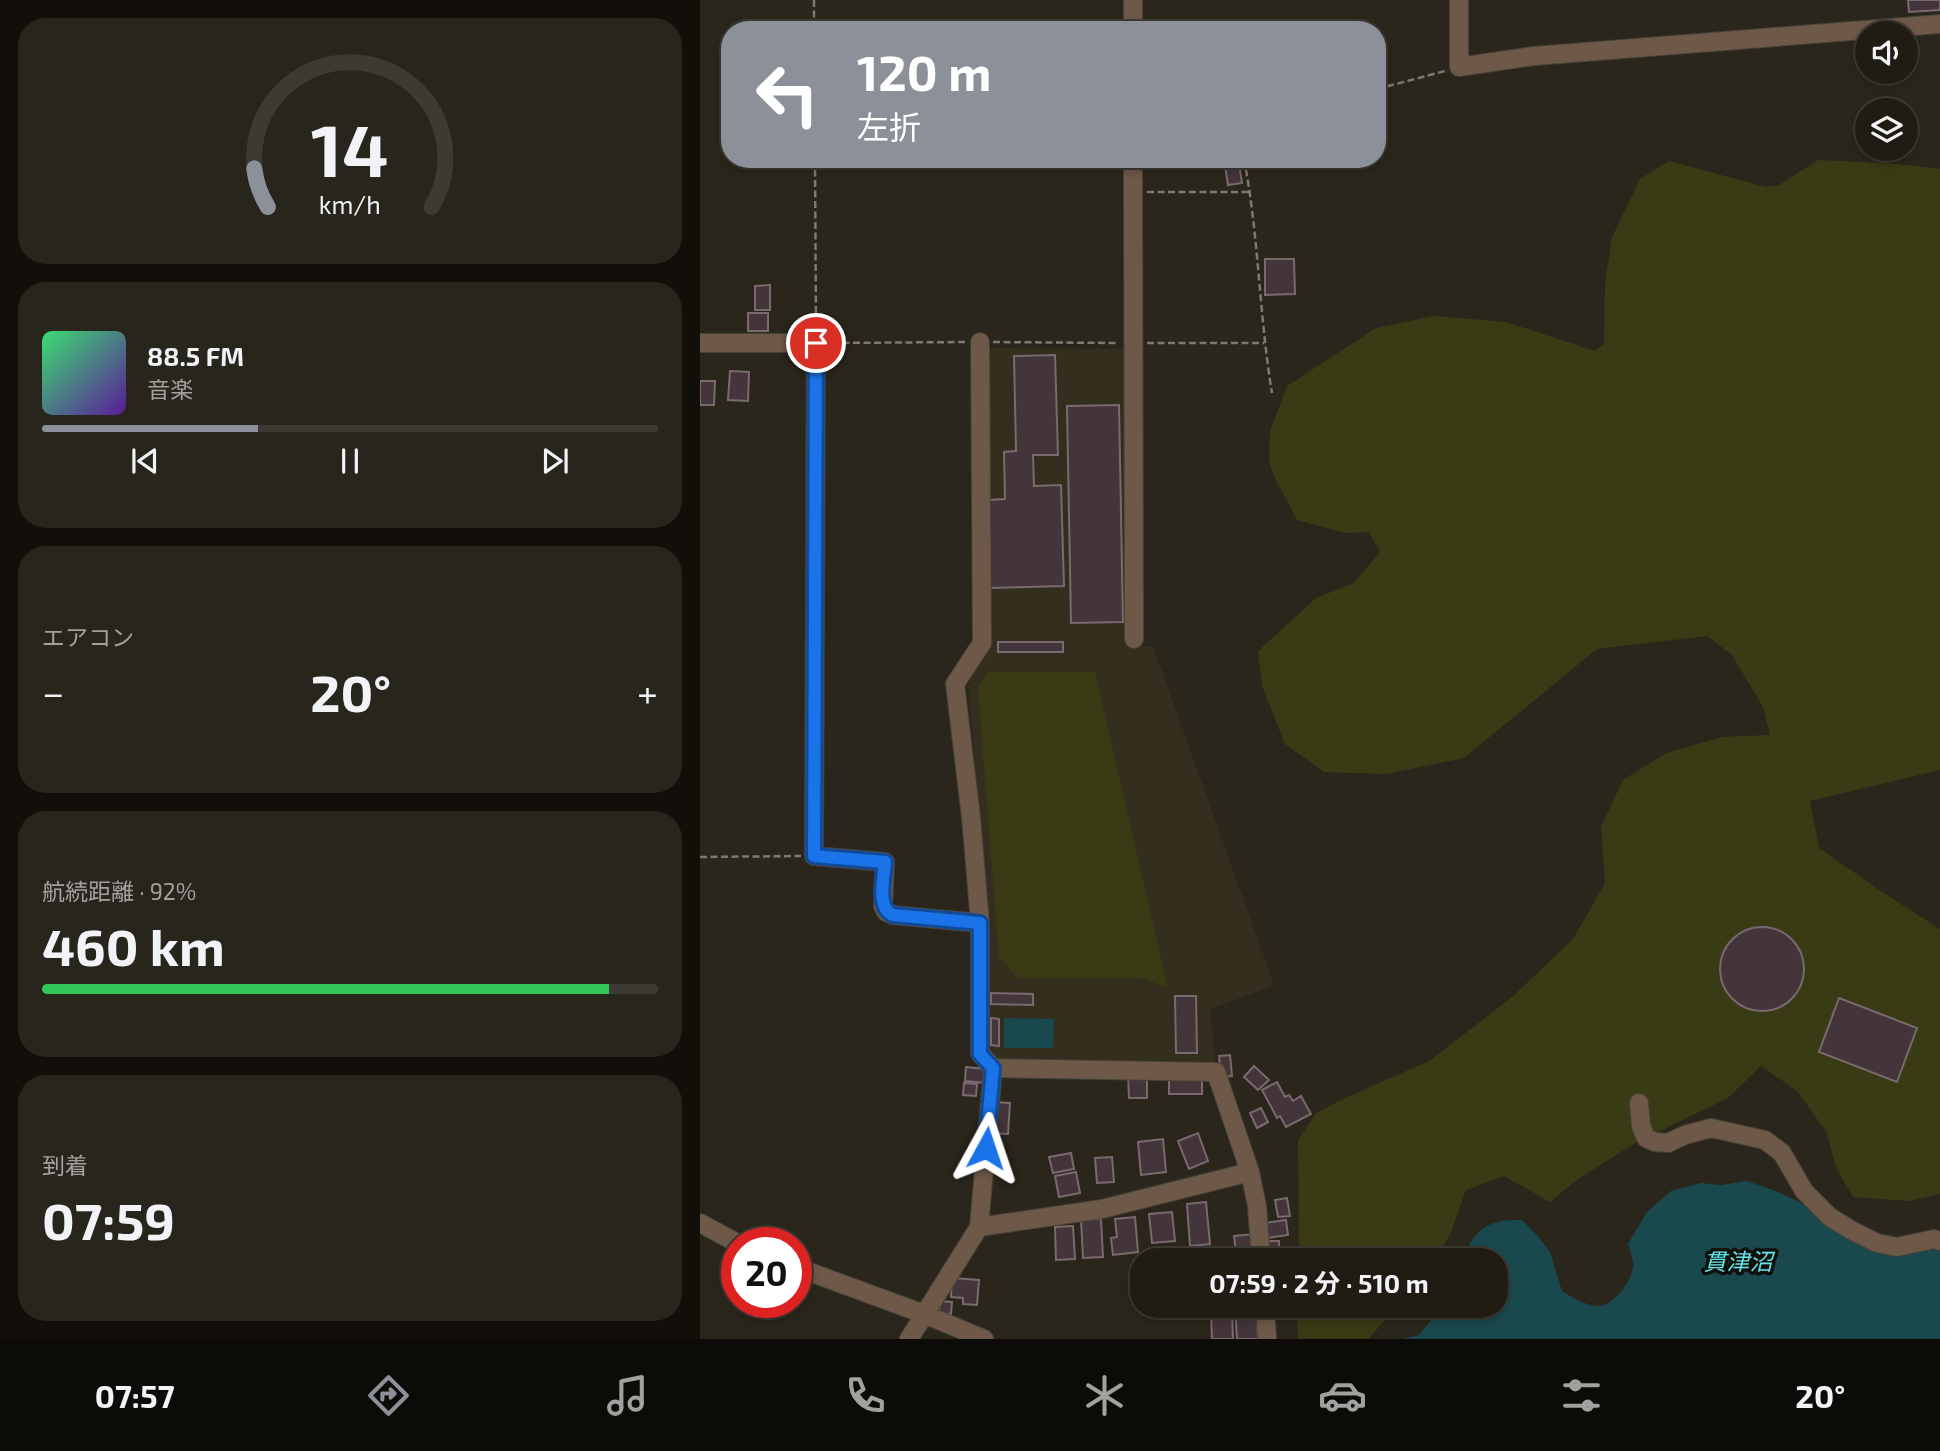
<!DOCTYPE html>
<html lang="ja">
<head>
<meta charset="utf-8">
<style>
	body { margin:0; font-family:"Exo 2","Noto Sans JP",sans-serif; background:#28251d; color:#f1f3f6; height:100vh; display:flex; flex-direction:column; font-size:26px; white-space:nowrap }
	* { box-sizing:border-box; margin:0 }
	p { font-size:23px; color:#a2a1a0 }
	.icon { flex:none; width:38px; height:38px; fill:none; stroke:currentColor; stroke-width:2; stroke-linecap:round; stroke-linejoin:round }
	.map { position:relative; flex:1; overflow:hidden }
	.side { display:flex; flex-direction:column; gap:18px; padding:18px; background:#120f0b; width:700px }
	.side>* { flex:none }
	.hud { position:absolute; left:21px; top:21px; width:665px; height:147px; border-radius:28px; box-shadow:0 4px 10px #0003,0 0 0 2px #3d3a34; background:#8c9099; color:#fff; overflow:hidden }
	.controls { position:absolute; left:1155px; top:21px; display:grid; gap:14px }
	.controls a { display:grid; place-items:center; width:63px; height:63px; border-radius:50%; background:#201c14; box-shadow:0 4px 10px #0003,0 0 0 2px #3d3a34; font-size:35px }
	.speed { position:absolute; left:21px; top:1227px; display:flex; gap:14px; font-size:35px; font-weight:700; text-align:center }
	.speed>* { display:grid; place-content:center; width:91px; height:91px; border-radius:50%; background:#201c14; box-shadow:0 4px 10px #0003,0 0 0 2px #3d3a34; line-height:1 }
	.speed .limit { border:10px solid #d22; background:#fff; color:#111 }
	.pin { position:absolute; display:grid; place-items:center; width:60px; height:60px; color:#fff; margin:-30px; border:4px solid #fff; border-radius:50%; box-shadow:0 2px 7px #0007 }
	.me { position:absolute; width:77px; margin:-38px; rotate:5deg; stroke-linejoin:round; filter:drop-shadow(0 0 5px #0008) }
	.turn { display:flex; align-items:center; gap:24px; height:147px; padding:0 21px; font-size:32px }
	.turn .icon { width:91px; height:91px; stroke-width:2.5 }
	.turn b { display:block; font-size:49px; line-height:60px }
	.big { font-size:52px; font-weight:700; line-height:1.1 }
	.side .widget { flex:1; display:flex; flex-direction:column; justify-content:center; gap:10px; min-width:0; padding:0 24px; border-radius:28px; background:#28251d }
	.side .dial { align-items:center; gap:0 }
	.dial svg { height:182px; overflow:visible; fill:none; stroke:#3d3a34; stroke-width:7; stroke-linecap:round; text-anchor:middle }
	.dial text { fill:#f1f3f6; stroke:none }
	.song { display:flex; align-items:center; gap:21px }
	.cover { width:84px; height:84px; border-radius:10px; background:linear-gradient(135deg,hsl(140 70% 55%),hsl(270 70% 35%)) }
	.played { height:7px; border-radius:4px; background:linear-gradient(90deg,#8c9099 35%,#3d3a34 35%) }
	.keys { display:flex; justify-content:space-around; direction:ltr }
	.heat { display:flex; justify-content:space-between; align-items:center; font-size:38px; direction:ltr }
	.charge { height:10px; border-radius:5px; background:linear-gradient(90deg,#34c759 92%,#3d3a34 0) }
	.trip { position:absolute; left:430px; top:1248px; width:378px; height:70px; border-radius:28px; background:#201c14; box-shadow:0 4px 10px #0003,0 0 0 2px #3d3a34; font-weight:700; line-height:70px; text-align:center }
	.menu { display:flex; height:112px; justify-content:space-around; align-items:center; background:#0d0b08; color:#a2a1a0 }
	.menu .icon { width:49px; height:49px }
	.menu .active { color:#8c9099 }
	.menu b { font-size:32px; color:#f1f3f6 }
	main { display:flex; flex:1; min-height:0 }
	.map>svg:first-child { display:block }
</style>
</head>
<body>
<main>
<section class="side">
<div class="widget dial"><svg viewBox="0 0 100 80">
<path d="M14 69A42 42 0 1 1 86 69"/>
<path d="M14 69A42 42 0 0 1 8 52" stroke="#8c9099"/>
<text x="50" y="56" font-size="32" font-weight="700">14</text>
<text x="50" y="72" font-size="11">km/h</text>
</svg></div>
<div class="widget">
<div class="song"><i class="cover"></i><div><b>88.5 FM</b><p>音楽</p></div></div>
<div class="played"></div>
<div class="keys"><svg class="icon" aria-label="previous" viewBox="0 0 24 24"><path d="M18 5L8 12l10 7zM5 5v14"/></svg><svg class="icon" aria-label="pause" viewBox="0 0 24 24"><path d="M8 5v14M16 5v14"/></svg><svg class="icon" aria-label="next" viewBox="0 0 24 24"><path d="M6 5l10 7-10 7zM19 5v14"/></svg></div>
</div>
<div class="widget"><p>エアコン</p>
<div class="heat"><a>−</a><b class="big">20°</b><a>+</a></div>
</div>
<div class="widget"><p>航続距離 · 92%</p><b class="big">460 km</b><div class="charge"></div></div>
<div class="widget"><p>到着</p><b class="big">07:59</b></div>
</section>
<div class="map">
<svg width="1240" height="1339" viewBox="0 0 1240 1339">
	<rect width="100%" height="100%" fill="#2a261b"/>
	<!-- built -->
	<path fill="#342e1e" d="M284 348 426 349 431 647 453 646 574 985 510 1009 516 1068 296 1063 286 1051 289 930 268 685 287 647Z"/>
	<!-- green -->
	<path fill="#393b14" d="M1118 160 1199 164 1240 169V770L1110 801 1119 848 1181 891 1240 929V1194L1209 1201 1153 1197 1136 1168 1127 1133 1097 1091 1061 1066 1028 1098 937 1142 878 1179 850 1202 804 1176 766 1190 750 1235 735 1260H599L598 1140 616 1113 647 1097 729 1061 811 998 873 939 905 883 901 827 923 780 966 753 1022 737 1070 735 1063 707 1032 655 1007 636 897 649 764 758 686 774 624 772 585 744 562 686 558 651 616 598 654 583 680 552 669 532 646 533 597 520 575 478 569 462 570 431 587 386 676 328 734 316 806 322 895 351 904 344 905 283 912 237 940 179 969 161 1066 187 1079 185Z
		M287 672H395L468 988 442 978H318L299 957 278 689Z
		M597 1306H698L668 1339H598Z"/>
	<!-- water -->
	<path fill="#1a494d" d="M304 1018 354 1019 353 1048H304Z
		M1047 1181C1071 1189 1095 1198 1116 1212 1147 1232 1165 1257 1207 1254 1215 1254 1224 1250 1233 1247L1240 1252V1339H703L719 1335 743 1306H796V1260H763C774 1228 789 1219 822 1220L837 1235 850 1252 862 1291C872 1297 886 1306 898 1306 914 1306 932 1281 933 1266 934 1260 930 1251 928 1244L947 1212 971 1191 1001 1183 1021 1185Z"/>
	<!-- building -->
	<path fill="#43353a" stroke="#796a6f" stroke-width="2" d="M1208 0H1240V10L1209 12Z
		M539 164 542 183 528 185 525 166Z
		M565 259H594L595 294 565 295Z
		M70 285V310H55V286Z
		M48 313H68V331H48Z
		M355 355 358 455H333L334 486 361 485 364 586 290 588 288 500 305 499 304 452 316 451 314 356Z
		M30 371 49 372 48 401 28 400Z
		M0 381H15L14 405H0Z
		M419 405 423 622 371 623 367 406Z
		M298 642H363V652H298Z
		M1020 969a42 42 0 1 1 84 0a42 42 0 1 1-84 0Z
		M291 993 333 994V1005L291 1004Z
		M475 996H496L497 1053H476Z
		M1139 998 1217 1028 1197 1082 1119 1052Z
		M291 1018 299 1019V1046L291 1045Z
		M530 1055 532 1076 521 1077 519 1056Z
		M554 1066 569 1080 558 1090 544 1077Z
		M266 1067 286 1069 285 1083 265 1081Z
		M428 1073H447V1098H429Z
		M469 1074H502V1094H469Z
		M577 1082 585 1097 589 1095 593 1101 601 1096 611 1114 586 1127 580 1116 577 1118 562 1090Z
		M264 1083 277 1084 276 1096 263 1095Z
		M294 1102 310 1103 308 1134 292 1133Z
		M561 1108 568 1122 557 1128 550 1113Z
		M498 1133 508 1161 489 1169 478 1141Z
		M463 1139 466 1172 441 1175 438 1142Z
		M371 1153 374 1169 353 1173 349 1157Z
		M412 1157 414 1182 397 1183 395 1158Z
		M376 1172 380 1193 359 1197 355 1176Z
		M587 1198 590 1216 578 1217 575 1200Z
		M506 1202 510 1244 490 1246 487 1204Z
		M472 1212 475 1241 452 1243 449 1214Z
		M435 1217 438 1252 413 1255 411 1238 417 1237 415 1219Z
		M401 1219 403 1257 383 1258 381 1220Z
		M586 1220 588 1235 567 1238 565 1223Z
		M373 1226 375 1259 356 1260 355 1227Z
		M554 1234 558 1260H537L534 1236Z
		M564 1241H579V1260H564Z
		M252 1278 279 1280 277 1305 263 1304V1298L251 1297Z
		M240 1301 252 1302 251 1314 239 1313Z
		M535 1306H556L558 1339H537Z
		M532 1313 533 1339H512L511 1314Z"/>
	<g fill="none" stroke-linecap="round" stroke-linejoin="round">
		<!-- minor casing -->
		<g stroke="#464338" stroke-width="20">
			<path id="minor" d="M433 0V30
				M759 0V67L834 56 1240 24
				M433 159 434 639
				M280 342 282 643 255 684 271 817 280 923
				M0 343H116L114 856 185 862 183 906 186 912 193 915 280 923V1053L293 1068 279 1227 209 1339
				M293 1068 516 1072 550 1172 557 1206 561 1260
				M939 1103 941 1126 946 1138 955 1142 968 1143 985 1135 1011 1128 1065 1140 1082 1153 1104 1191 1130 1217 1151 1230 1177 1243 1197 1247 1234 1239 1240 1241
				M0 1223 37 1243
				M279 1227 402 1209 550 1172
				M96 1267 224 1314 284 1339
				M565 1306 567 1339"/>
		</g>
		<!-- path -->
		<path stroke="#7d7a70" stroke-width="2.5" stroke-dasharray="7 3.5" stroke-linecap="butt" d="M114 0V30
			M677 89 745 71
			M115 159 116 327
			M544 159C559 236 559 315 572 393
			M447 192H549
			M293 342 419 343
			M132 343 265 342
			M447 343H564
			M0 857 101 856"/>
		<!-- minor -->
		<use href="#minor" stroke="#6e5948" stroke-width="18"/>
	</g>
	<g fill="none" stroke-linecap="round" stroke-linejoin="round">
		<!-- route casing -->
		<g stroke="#114b97" stroke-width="18">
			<path id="route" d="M116 343 114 856 185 862C184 878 176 908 193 915L280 923V1054L293 1068 286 1148"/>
		</g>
		<!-- route -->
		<use href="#route" stroke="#1a73e8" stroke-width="12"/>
	</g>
	<g text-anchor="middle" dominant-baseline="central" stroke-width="7" stroke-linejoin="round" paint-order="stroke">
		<!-- water labels -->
		<g font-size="23" font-style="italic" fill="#62e4ee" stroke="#110f0a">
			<text x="1038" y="1261">貫津沼</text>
		</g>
	</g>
</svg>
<div class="controls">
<a><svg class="icon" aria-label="sound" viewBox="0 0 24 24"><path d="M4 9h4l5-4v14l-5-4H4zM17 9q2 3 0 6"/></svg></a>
<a><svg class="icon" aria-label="layers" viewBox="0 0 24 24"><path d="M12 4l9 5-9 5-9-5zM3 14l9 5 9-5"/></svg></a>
</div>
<div class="speed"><div class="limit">20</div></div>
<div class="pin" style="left:116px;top:343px;background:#d93025"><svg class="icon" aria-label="arrive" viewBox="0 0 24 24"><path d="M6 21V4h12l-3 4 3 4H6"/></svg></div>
<svg class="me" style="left:286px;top:1148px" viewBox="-20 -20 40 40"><path d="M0-17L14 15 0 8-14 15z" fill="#1a73e8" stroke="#fff" stroke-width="4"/></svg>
<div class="trip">07:59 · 2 分 · 510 m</div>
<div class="hud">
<div class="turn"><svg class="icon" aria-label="left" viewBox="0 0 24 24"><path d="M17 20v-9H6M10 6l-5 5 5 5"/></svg><div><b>120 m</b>左折</div></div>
</div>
</div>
</main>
<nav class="menu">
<b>07:57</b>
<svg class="icon active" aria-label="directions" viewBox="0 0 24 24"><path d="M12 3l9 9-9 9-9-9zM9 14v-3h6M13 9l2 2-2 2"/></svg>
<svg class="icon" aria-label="music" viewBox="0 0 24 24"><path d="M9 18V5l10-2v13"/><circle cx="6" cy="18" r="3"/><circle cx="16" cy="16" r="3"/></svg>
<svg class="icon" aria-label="phone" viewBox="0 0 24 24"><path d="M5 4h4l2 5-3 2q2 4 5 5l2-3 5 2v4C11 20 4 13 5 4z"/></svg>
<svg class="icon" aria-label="climate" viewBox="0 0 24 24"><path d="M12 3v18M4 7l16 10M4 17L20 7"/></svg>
<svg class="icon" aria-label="car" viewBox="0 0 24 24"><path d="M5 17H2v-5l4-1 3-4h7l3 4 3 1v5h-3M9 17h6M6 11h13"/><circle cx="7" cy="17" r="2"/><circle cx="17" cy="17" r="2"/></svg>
<svg class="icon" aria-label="filters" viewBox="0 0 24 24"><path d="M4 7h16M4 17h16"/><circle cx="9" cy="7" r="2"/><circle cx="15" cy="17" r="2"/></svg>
<b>20°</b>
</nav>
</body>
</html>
